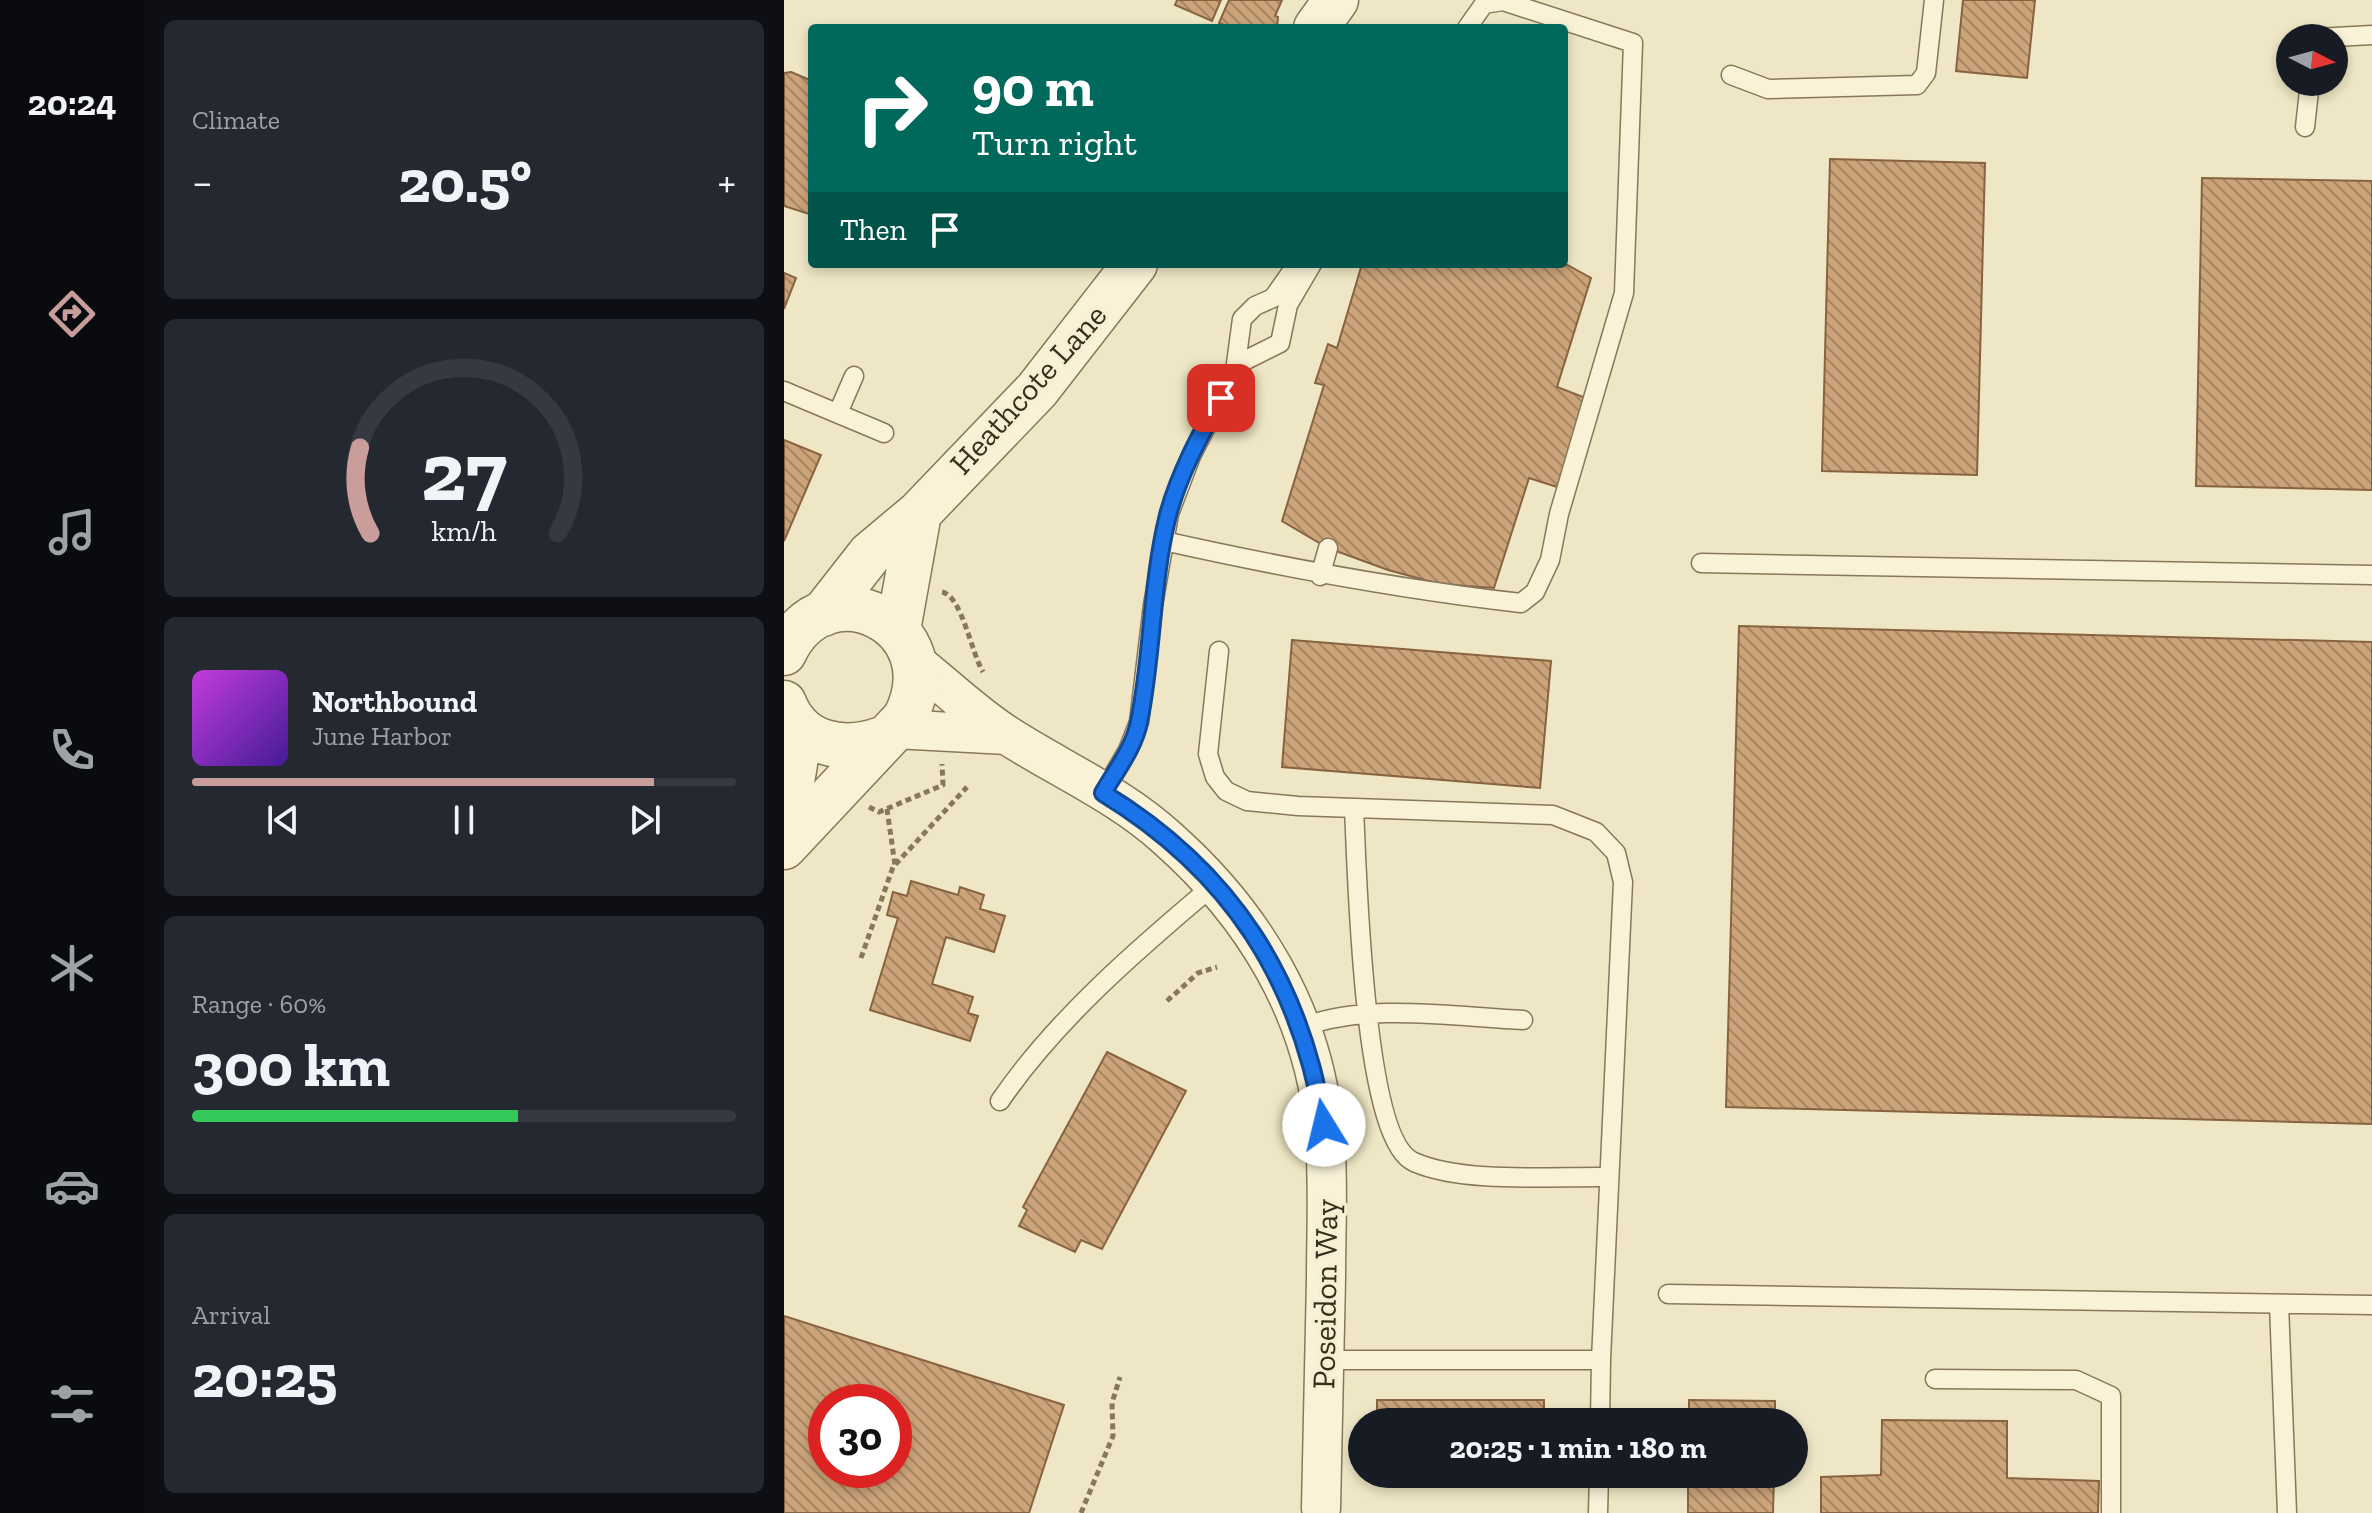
<!DOCTYPE html>
<html lang="en">
<head>
<meta charset="utf-8">
<style>
	body { margin:0; font-family:"Zilla Slab",serif; background:#242831; color:#f1f3f6; height:100vh; display:flex; flex-direction:column; font-size:30px; white-space:nowrap }
	* { box-sizing:border-box; margin:0 }
	p { font-size:26px; color:#9ea1a6 }
	.icon { flex:none; width:44px; height:44px; fill:none; stroke:currentColor; stroke-width:2; stroke-linecap:round; stroke-linejoin:round }
	.map { position:relative; flex:1; overflow:hidden }
	.details { display:flex; flex-direction:column; gap:20px; padding:20px; background:#0d0f14; width:640px }
	.details>* { flex:none }
	.banner { position:absolute; left:24px; top:24px; width:760px; height:244px; border-radius:8px; box-shadow:0 4px 12px #0003; background:#00695c; color:#fff; overflow:hidden }
	.needle { width:52px; rotate:96deg }
	.tools { position:absolute; left:1492px; top:24px; display:grid; gap:16px }
	.tools a { display:grid; place-items:center; width:72px; height:72px; border-radius:50%; background:#171b24; box-shadow:0 4px 12px #0003; font-size:40px }
	.speed { position:absolute; left:24px; top:1384px; display:flex; gap:16px; font-size:40px; font-weight:700; text-align:center }
	.speed>* { display:grid; place-content:center; width:104px; height:104px; border-radius:50%; background:#171b24; box-shadow:0 4px 12px #0003; line-height:1 }
	.speed .limit { border:12px solid #d22; background:#fff; color:#111 }
	.pin { position:absolute; display:grid; place-items:center; width:68px; height:68px; color:#fff; margin:-34px; border-radius:16px; box-shadow:0 4px 12px #0006 }
	.me { position:absolute; width:88px; margin:-44px; rotate:351deg; stroke-linejoin:round; filter:drop-shadow(0 0 6px #0008) }
	.turn { display:flex; align-items:center; gap:28px; height:168px; padding:0 32px; font-size:36px }
	.turn .icon { width:104px; height:104px; stroke-width:2.5 }
	.turn b { display:block; font-size:56px; line-height:68px }
	.then { display:flex; align-items:center; height:76px; padding:0 32px; background:#0003; gap:16px; font-size:30px }
	.big { font-size:60px; font-weight:700; line-height:1.1 }
	.details .widget { flex:1; display:flex; flex-direction:column; justify-content:center; gap:12px; min-width:0; padding:0 28px; border-radius:12px; background:#242831 }
	.details .dial { align-items:center; gap:0 }
	.dial svg { height:208px; overflow:visible; fill:none; stroke:#363941; stroke-width:7; stroke-linecap:round; text-anchor:middle }
	.dial text { fill:#f1f3f6; stroke:none }
	.song { display:flex; align-items:center; gap:24px }
	.cover { width:96px; height:96px; border-radius:12px; background:linear-gradient(135deg,hsl(290 70% 55%),hsl(260 70% 35%)) }
	.played { height:8px; border-radius:4px; background:linear-gradient(90deg,#c99d9a 85%,#363941 85%) }
	.keys { display:flex; justify-content:space-around; direction:ltr }
	.heat { display:flex; justify-content:space-between; align-items:center; font-size:44px; direction:ltr }
	.charge { height:12px; border-radius:6px; background:linear-gradient(90deg,#34c759 60%,#363941 0) }
	.trip { position:absolute; left:564px; top:1408px; width:460px; height:80px; border-radius:40px; background:#171b24; box-shadow:0 4px 12px #0003; font-weight:700; line-height:80px; text-align:center }
	main { display:flex; flex:1; min-height:0 }
	.menu { display:flex; flex-direction:column; width:144px; justify-content:space-around; align-items:center; background:#090b0e; color:#9ea1a6 }
	.menu .icon { width:56px; height:56px }
	.menu .active { color:#c99d9a }
	.menu b { font-size:36px; color:#f1f3f6 }
	.map>svg:first-child { display:block }
</style>
</head>
<body>
<main>
<nav class="menu">
<b>20:24</b>
<svg class="icon active" aria-label="directions" viewBox="0 0 24 24"><path d="M12 3l9 9-9 9-9-9zM9 14v-3h6M13 9l2 2-2 2"/></svg>
<svg class="icon" aria-label="music" viewBox="0 0 24 24"><path d="M9 18V5l10-2v13"/><circle cx="6" cy="18" r="3"/><circle cx="16" cy="16" r="3"/></svg>
<svg class="icon" aria-label="phone" viewBox="0 0 24 24"><path d="M5 4h4l2 5-3 2q2 4 5 5l2-3 5 2v4C11 20 4 13 5 4z"/></svg>
<svg class="icon" aria-label="climate" viewBox="0 0 24 24"><path d="M12 3v18M4 7l16 10M4 17L20 7"/></svg>
<svg class="icon" aria-label="car" viewBox="0 0 24 24"><path d="M5 17H2v-5l4-1 3-4h7l3 4 3 1v5h-3M9 17h6M6 11h13"/><circle cx="7" cy="17" r="2"/><circle cx="17" cy="17" r="2"/></svg>
<svg class="icon" aria-label="filters" viewBox="0 0 24 24"><path d="M4 7h16M4 17h16"/><circle cx="9" cy="7" r="2"/><circle cx="15" cy="17" r="2"/></svg>
</nav>
<section class="details">
<div class="widget"><p>Climate</p>
<div class="heat"><a>−</a><b class="big">20.5°</b><a>+</a></div>
</div>
<div class="widget dial"><svg viewBox="0 0 100 80">
<path d="M14 69A42 42 0 1 1 86 69"/>
<path d="M14 69A42 42 0 0 1 10 36" stroke="#c99d9a"/>
<text x="50" y="56" font-size="32" font-weight="700">27</text>
<text x="50" y="72" font-size="11">km/h</text>
</svg></div>
<div class="widget">
<div class="song"><i class="cover"></i><div><b>Northbound</b><p>June Harbor</p></div></div>
<div class="played"></div>
<div class="keys"><svg class="icon" aria-label="previous" viewBox="0 0 24 24"><path d="M18 5L8 12l10 7zM5 5v14"/></svg><svg class="icon" aria-label="pause" viewBox="0 0 24 24"><path d="M8 5v14M16 5v14"/></svg><svg class="icon" aria-label="next" viewBox="0 0 24 24"><path d="M6 5l10 7-10 7zM19 5v14"/></svg></div>
</div>
<div class="widget"><p>Range · 60%</p><b class="big">300 km</b><div class="charge"></div></div>
<div class="widget"><p>Arrival</p><b class="big">20:25</b></div>
</section>
<div class="map">
<svg width="1588" height="1513" viewBox="0 0 1588 1513">
	<defs>
		<pattern id="building-back-hatch" width="6" height="6" patternUnits="userSpaceOnUse" patternTransform="scale(2)"><rect width="6" height="6" fill="#cda47a"/><path d="M-1 5l2 2M0 0l6 6M5-1l2 2" fill="none" stroke="#a78663"/></pattern>
	</defs>
	<rect width="100%" height="100%" fill="#eee6c4"/>
	<!-- building -->
	<path fill="url(#building-back-hatch)" stroke="#886340" stroke-width="2" fill-rule="evenodd" d="M393 0H437L428 21 391 5Z
		M445 0H498L491 16 494 17 493 28H447L435 23Z
		M1179 0H1251L1243 78 1172 71Z
		M7 72 28 81V215L0 206V73Z
		M1046 159 1201 163 1193 475 1038 471Z
		M1418 178 1588 181V490L1412 486Z
		M780 263 807 278 773 387 802 398 773 487 745 478 710 588 656 584 604 570 544 548 498 521 540 385 531 383 544 344 553 348 578 264Z
		M0 273 12 278 0 309Z
		M0 440 37 455 0 541Z
		M955 626 1588 642V1124L942 1107Z
		M508 640 767 661 756 788 498 767Z
		M127 881 174 895 176 887 200 895 196 909 221 916 210 952 162 937 148 984 189 997 184 1013 194 1016 186 1041 86 1010 114 918 103 915 109 892 123 896Z
		M323 1052 402 1091 318 1249 297 1240 291 1252 235 1226 243 1210 239 1207Z
		M0 1316 280 1405 245 1513H0ZM42 1402H110V1470H42Z
		M593 1400H760V1422H593Z
		M905 1400 991 1401V1422H905Z
		M1098 1420 1223 1421V1478L1315 1481 1314 1513H1037V1477L1097 1475Z
		M904 1474H990L989 1513H904Z"/>
	<g fill="none" stroke-linecap="round" stroke-linejoin="round">
		<!-- service casing -->
		<g stroke="#89775a" stroke-width="21">
			<path id="service" d="M1533 38 1588 35
				M947 75 984 89 1133 85 1142 73 1150 0
				M1521 127 1526 82
				M451 371 458 319 471 306 489 298 513 264
				M0 391 100 433
				M54 413 70 376
				M380 541C501 568 613 589 737 603L751 592 766 560 775 514 840 293 849 43 719 1 700 4 683 28
				M917 563 1588 575
				M536 576 544 548
				M435 651 424 754 431 777 442 791 463 801 514 806 769 815 812 832 832 853 839 882 817 1360
				M319 793 344 750 355 722 369 605 385 514 407 456 451 371 458 362 496 343 504 305 528 264
				M570 808C573 866 578 1140 630 1162 680 1184 769 1176 824 1177
				M517 1028C581 1002 671 1017 739 1020
				M216 1101C271 1020 356 947 431 884
				M884 1294 1588 1305
				M1495 1304 1503 1513
				M540 1360H817L816 1422
				M1151 1379 1292 1380 1327 1396V1513
				M814 1513 815 1474"/>
		</g>
		<!-- minor casing -->
		<g stroke="#89775a" stroke-width="41">
			<path id="minor" d="M131 662C162 686 192 716 226 737 278 770 337 796 383 838 469 914 529 1012 540 1128 545 1178 542 1229 542 1279 540 1355 539 1432 537 1508
				M111 729 223 735"/>
		</g>
		<!-- tertiary casing -->
		<g stroke="#89775a" stroke-width="47">
			<path id="tertiary" d="M532 28 552 0
				M39 614 86 554 135 513 253 390 351 264
				M114 630 135 513
				M0 653C41 563 169 624 121 718L0 847
				M0 703C16 745 59 753 98 739
				M0 808C10 778 15 754 11 722"/>
		</g>
		<!-- path -->
		<path stroke="#89775a" stroke-width="5" stroke-dasharray="6 4" stroke-linecap="butt" d="M158 592C178 596 187 652 199 672
			M85 807 95 812 159 785 158 764
			M103 809 111 865
			M77 958 109 867 183 787
			M383 1001 414 973 433 967
			M297 1513 329 1436 328 1403 336 1377"/>
		<!-- service -->
		<use href="#service" stroke="#f9f2d7" stroke-width="18"/>
		<!-- minor -->
		<use href="#minor" stroke="#f9f2d7" stroke-width="38"/>
		<!-- tertiary -->
		<use href="#tertiary" stroke="#f9f2d7" stroke-width="44"/>
	</g>
	<g fill="none" stroke-linecap="round" stroke-linejoin="round">
		<!-- route casing -->
		<g stroke="#114b97" stroke-width="20">
			<path id="route" d="M437 398C416 435 395 474 384 515 367 583 369 654 355 722 350 748 332 770 319 793 447 871 516 979 540 1125"/>
		</g>
		<!-- route -->
		<use href="#route" stroke="#1a73e8" stroke-width="14"/>
	</g>
	<g text-anchor="middle" dominant-baseline="central" stroke-width="7" stroke-linejoin="round" paint-order="stroke">
		<!-- street labels -->
		<g font-size="32" fill="#392e1e" stroke="#f6efd4">
			<text transform="translate(244 389) rotate(-48)">Heathcote Lane</text>
			<text transform="translate(541 1294) rotate(-89)">Poseidon Way</text>
		</g>
	</g>
</svg>
<div class="tools">
<a><svg class="needle" viewBox="-14 -14 28 28"><path d="M0-13l5 13h-10z" fill="#e53935"/><path d="M0 13l5-13h-10z" fill="#9ea1a6"/></svg></a>
</div>
<div class="speed"><div class="limit">30</div></div>
<div class="pin" style="left:437px;top:398px;background:#d93025"><svg class="icon" aria-label="arrive" viewBox="0 0 24 24"><path d="M6 21V4h12l-3 4 3 4H6"/></svg></div>
<svg class="me" style="left:540px;top:1125px" viewBox="-20 -20 40 40"><circle r="19" fill="#fff"/><path d="M0-13L10 11 0 6-10 11z" fill="#1a73e8"/></svg>
<div class="trip">20:25 · 1 min · 180 m</div>
<div class="banner">
<div class="turn"><svg class="icon" aria-label="right" viewBox="0 0 24 24"><path d="M7 20v-9h11M14 6l5 5-5 5"/></svg><div><b>90 m</b>Turn right</div></div>
<div class="then">Then<svg class="icon" aria-label="arrive" viewBox="0 0 24 24"><path d="M6 21V4h12l-3 4 3 4H6"/></svg></div>
</div>
</div>
</main>
</body>
</html>
